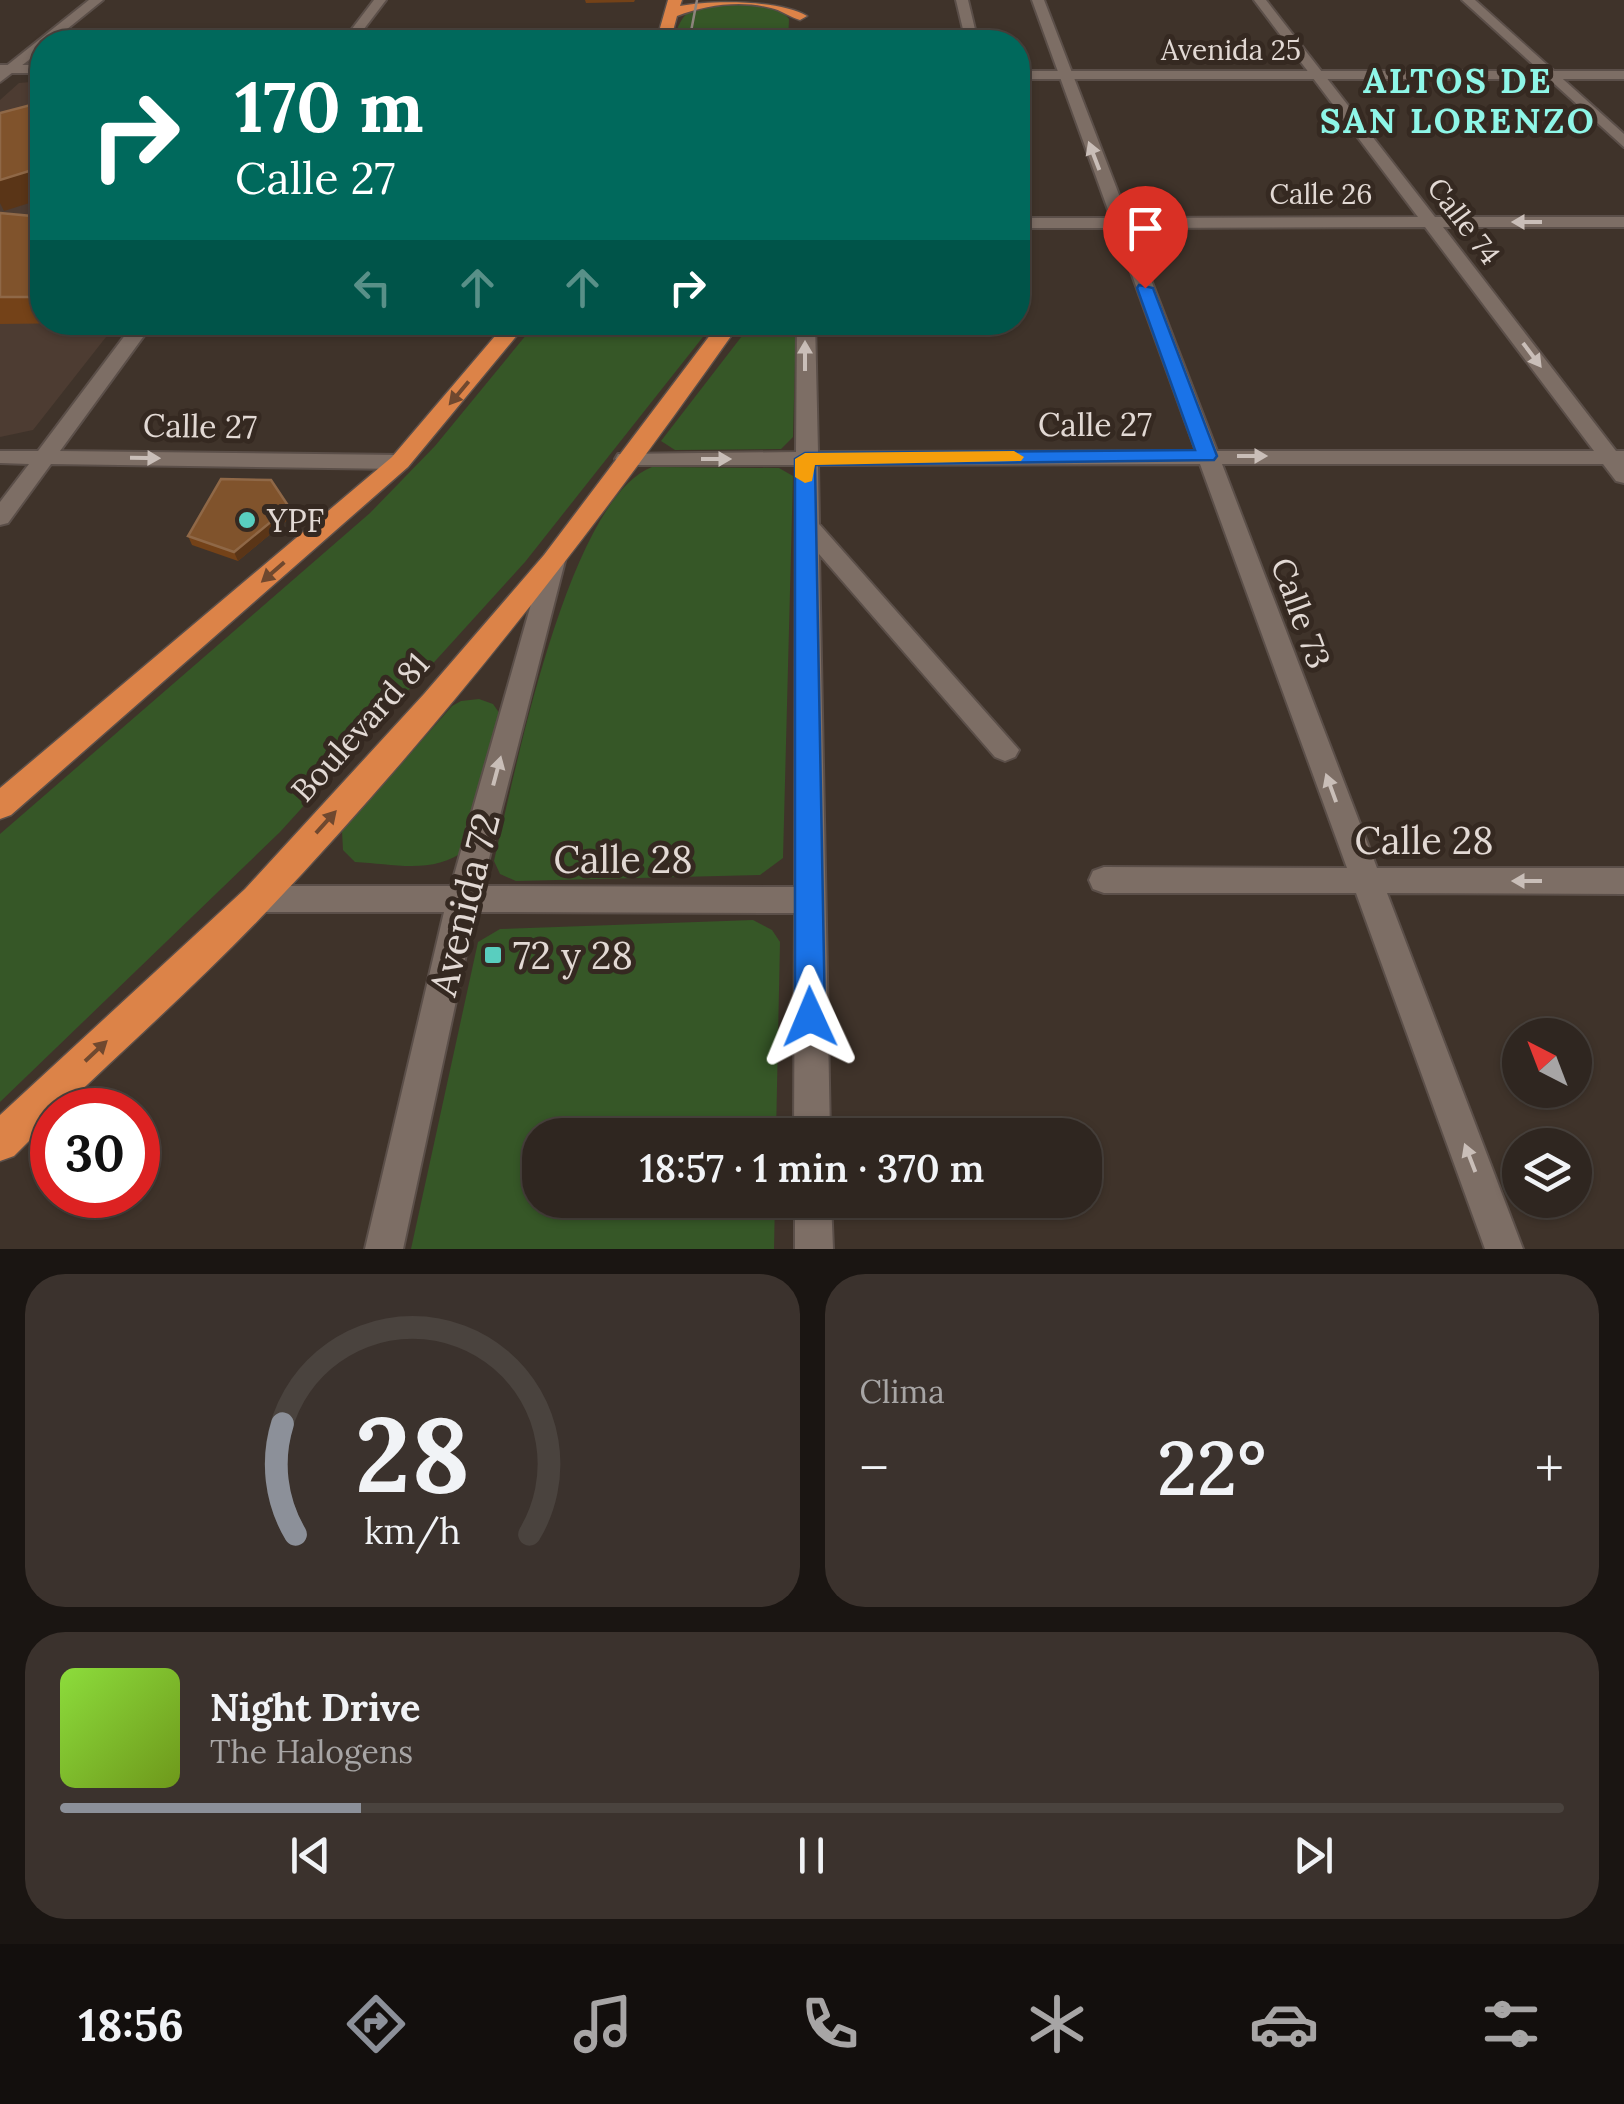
<!DOCTYPE html>
<html lang="es">
<head>
<meta charset="utf-8">
<style>
	body { margin:0; font-family:Lora,serif; background:#3b322d; color:#f1f3f6; height:100vh; display:flex; flex-direction:column; font-size:38px; white-space:nowrap }
	* { box-sizing:border-box; margin:0 }
	p { font-size:32px; color:#a7a5a5 }
	.icon { flex:none; width:55px; height:55px; fill:none; stroke:currentColor; stroke-width:2; stroke-linecap:round; stroke-linejoin:round }
	.map { position:relative; height:1249px; overflow:hidden }
	.sheet { display:flex; flex-direction:column; gap:25px; padding:25px; background:#1a1512; flex:1 }
	.sheet>* { flex:none }
	.hud { position:absolute; left:30px; top:30px; width:1000px; height:305px; border-radius:40px; box-shadow:0 2px 8px #0004,0 0 0 2px #4a433e; background:#00695c; color:#fff; overflow:hidden }
	.needle { width:65px; rotate:318deg }
	.tools { position:absolute; left:1502px; top:1018px; display:grid; gap:20px }
	.tools a { display:grid; place-items:center; width:90px; height:90px; border-radius:50%; background:#2f2620; box-shadow:0 2px 8px #0004,0 0 0 2px #4a433e; font-size:50px }
	.speed { position:absolute; left:30px; top:1088px; display:flex; gap:20px; font-size:50px; font-weight:700; text-align:center }
	.speed>* { display:grid; place-content:center; width:130px; height:130px; border-radius:50%; background:#2f2620; box-shadow:0 2px 8px #0004,0 0 0 2px #4a433e; line-height:1 }
	.speed .limit { border:15px solid #d22; background:#fff; color:#111 }
	.pin { position:absolute; display:grid; place-items:center; width:85px; height:85px; color:#fff; margin:-102px -42px; border-radius:50% 50% 50% 0; rotate:-45deg; box-shadow:0 0 10px #0007 }
	.pin .icon { rotate:45deg }
	.me { position:absolute; width:110px; margin:-55px; rotate:359deg; stroke-linejoin:round; filter:drop-shadow(0 0 8px #0008) }
	.turn { display:flex; align-items:center; gap:35px; height:210px; padding:0 40px; font-size:45px }
	.turn .icon { width:130px; height:130px; stroke-width:2.5 }
	.turn b { display:block; font-size:70px; line-height:85px }
	.lanes { display:flex; align-items:center; height:95px; padding:0 40px; background:#0003; justify-content:center; gap:50px; direction:ltr }
	.lanes .off { opacity:.35 }
	.big { font-size:75px; font-weight:600; line-height:1.1 }
	.sheet .widget { flex:1; display:flex; flex-direction:column; justify-content:center; gap:15px; min-width:0; padding:0 35px; border-radius:40px; background:#3b322d }
	.sheet .dial { align-items:center; gap:0 }
	.dial svg { height:260px; overflow:visible; fill:none; stroke:#4a433e; stroke-width:7; stroke-linecap:round; text-anchor:middle }
	.dial text { fill:#f1f3f6; stroke:none }
	.song { display:flex; align-items:center; gap:30px }
	.cover { width:120px; height:120px; border-radius:15px; background:linear-gradient(135deg,hsl(90 70% 55%),hsl(80 70% 35%)) }
	.played { height:10px; border-radius:5px; background:linear-gradient(90deg,#8c9099 20%,#4a433e 20%) }
	.keys { display:flex; justify-content:space-around; direction:ltr }
	.heat { display:flex; justify-content:space-between; align-items:center; font-size:55px; direction:ltr }
	.sheet .tiles { flex:1; display:grid; gap:25px; grid-template-columns:1fr 1fr }
	.widget:last-child { grid-column:span 2 }
	.trip { position:absolute; left:522px; top:1118px; width:580px; height:100px; border-radius:40px; background:#2f2620; box-shadow:0 2px 8px #0004,0 0 0 2px #4a433e; font-weight:600; line-height:100px; text-align:center }
	.dock { display:flex; height:160px; justify-content:space-around; align-items:center; background:#130f0d; color:#a7a5a5 }
	.dock .icon { width:70px; height:70px }
	.dock .current { color:#8c9099 }
	.dock b { font-size:45px; color:#f1f3f6 }
	.map>svg:first-child { display:block }
</style>
</head>
<body>
<div class="map">
<svg width="1624" height="1249" viewBox="0 0 1624 1249">
	<rect width="100%" height="100%" fill="#3f332a"/>
	<!-- medical -->
	<path fill="#4d3c32" d="M42 81V322L117 323 33 430 0 437V100L19 83Z"/>
	<!-- green -->
	<path fill="#365727" d="M731 2 760 4 782 11 789 19 788 42H673C684 4 694 8 731 2Z
		M536 323H714L525 562 280 832 0 1102V834L370 513 435 446Z
		M752 323H796L793 437 781 449 675 450 661 441Z
		M652 467 779 468 793 476 783 858 760 875 516 881 500 874 494 861C514 777 568 499 652 467Z
		M479 699 493 704 500 714 467 849C434 875 395 864 355 862L343 850 342 831 452 706 461 701Z
		M753 920 772 930 780 942 776 1135H540V1200H775L774 1249H411L478 942 500 929Z"/>
	<g fill="none" stroke-linecap="round" stroke-linejoin="round">
		<!-- minor casing -->
		<g stroke="#5b4f49" stroke-width="4">
			<path id="minor" d="M89 0H103L51 42H42V50L0 82V71Z
				M374 0H386L354 42H342Z
				M956 0H968L978 42H966Z
				M1032 0H1044L1128 218 1418 217 1254 0H1266L1435 217H1624V227H1443L1616 451H1624V483L1616 481 1603 464H1222L1377 868H1624V894L1387 893 1523 1249H1485L1356 893H1104L1093 889 1089 880 1093 871 1104 867 1347 868 1200 464 818 465 819 524 1019 750 1015 757 1005 761 995 757 819 554 830 1135H794L795 913 475 912 403 1249H365L444 912H257L246 908 242 899 246 890 257 886H451L545 555H561L565 561 482 886 795 887 796 465H626L615 459 618 454 796 452 797 322H815L818 452 1196 451 1115 228H1018V218H1111ZM1425 227 1594 451H1217L1131 228Z
				M1462 0H1475L1624 134V147Z
				M135 322H154L60 451 400 455 411 462 400 469 51 464 8 523 0 525V502L29 464 0 463V451H38Z
				M795 1200H831L833 1249H795Z"/>
		</g>
		<!-- tertiary casing -->
		<g stroke="#5b4f49" stroke-width="4">
			<path id="tertiary" d="M0 65H42V73H0Z"/>
		</g>
		<!-- secondary casing -->
		<g stroke="#5b4f49" stroke-width="4">
			<path id="secondary" d="M1018 71H1624V79H1018Z"/>
		</g>
		<!-- trunk casing -->
		<g stroke="#5b4f49" stroke-width="3">
			<path id="trunk" d="M668 0H682L680 6C712 0 780 0 807 16L800 20C790 17 781 10 771 8 740 0 706 5 677 16L670 42H656Z
				M507 322H528L408 467 11 815 0 819V788L392 457Z
				M720 322H741C597 527 442 727 269 909 203 979 130 1043 61 1110H52V1118L14 1156 0 1161V1115L245 889 424 694 544 555Z"/>
		</g>
		<!-- minor -->
		<use href="#minor" fill="#7d6e65" fill-rule="evenodd"/>
		<!-- tertiary -->
		<use href="#tertiary" fill="#7d6e65" fill-rule="evenodd"/>
		<!-- secondary -->
		<use href="#secondary" fill="#7d6e65" fill-rule="evenodd"/>
		<!-- trunk -->
		<use href="#trunk" fill="#dc8348" fill-rule="evenodd"/>
		<!-- tram -->
		<path stroke="#8e847d" stroke-width="2.5" d="M689 42 697 0"/>
	</g>
	<!-- wall -->
	<path fill="#744218" d="M585 0H635L634 2 586 3Z
		M0 213 42 217V322L84 323 0 324Z
		M289 507 292 516 238 561 192 545 188 536Z"/>
	<!-- shaded-wall -->
	<path fill="#5a3517" d="M42 167V199L4 211 0 203V180Z
		M289 507 292 516 238 561 234 552Z"/>
	<!-- building -->
	<path fill="#80532c" stroke="#8f6847" stroke-width="2.5" d="M42 102V167L0 180V113Z
		M0 213 42 217V297H0Z
		M221 479 271 480 289 507 234 552 188 536Z"/>
	<!-- one-way arrows -->
	<defs><path id="oneway-solid" d="M-6-.8H1V-3.2L6.5 0L1 3.2V.8H-6Z" transform="scale(2.5)"/></defs>
	<g fill="#c9beb8">
		<use href="#oneway-solid" transform="translate(1094 156) rotate(-111)"/>
		<use href="#oneway-solid" transform="translate(1527 222) rotate(-180)"/>
		<use href="#oneway-solid" transform="translate(1532 355) rotate(53)"/>
		<use href="#oneway-solid" transform="translate(805 356) rotate(-90)"/>
		<use href="#oneway-solid" transform="translate(1252 456)"/>
		<use href="#oneway-solid" transform="translate(145 458) rotate(1)"/>
		<use href="#oneway-solid" transform="translate(716 459)"/>
		<use href="#oneway-solid" transform="translate(497 771) rotate(-75)"/>
		<use href="#oneway-solid" transform="translate(1331 788) rotate(-110)"/>
		<use href="#oneway-solid" transform="translate(1527 881) rotate(-180)"/>
		<use href="#oneway-solid" transform="translate(1470 1158) rotate(-111)"/>
	</g>
	<g fill="#6f482f">
		<use href="#oneway-solid" transform="translate(459 393) rotate(130)"/>
		<use href="#oneway-solid" transform="translate(273 572) rotate(139)"/>
		<use href="#oneway-solid" transform="translate(326 822) rotate(-48)"/>
		<use href="#oneway-solid" transform="translate(96 1051) rotate(-43)"/>
	</g>
	<!-- route -->
	<path fill="#1a73e8" stroke="#114b97" stroke-width="2.5" d="M1139 285 1153 288 1217 456 1214 460 815 465 825 1017 821 1027 810 1031 799 1027 795 1017V459L805 453 1195 450 1137 288Z"/>
	<!-- slow -->
	<path fill="#f59e0b" d="M1014 451 1024 457 1021 461 815 465 812 481 805 483 795 477V459L805 453Z"/>
	<!-- markers -->
	<g fill="#59cebf" stroke="#352921" stroke-width="4">
		<circle cx="247" cy="520" r="10"/>
		<rect x="483" y="945" width="20" height="20" rx="5"/>
	</g>
	<g text-anchor="middle" dominant-baseline="central" stroke-width="10" stroke-linejoin="round" paint-order="stroke">
		<!-- far-street labels -->
		<g font-size="28" fill="#e2d9d4" stroke="#352921">
			<text x="1231" y="50">Avenida 25</text>
			<text x="1321" y="194">Calle 26</text>
			<text transform="translate(1464 221) rotate(53)">Calle 74</text>
		</g>
		<!-- street labels -->
		<g font-size="32" fill="#e2d9d4" stroke="#352921">
			<text x="1095" y="424">Calle 27</text>
			<text transform="translate(200 426) rotate(1)">Calle 27</text>
			<text transform="translate(1301 613) rotate(70)">Calle 73</text>
			<text transform="translate(360 727) rotate(-48)">Boulevard 81</text>
		</g>
		<!-- poi labels -->
		<g font-size="32" fill="#e2d9d4" stroke="#352921" text-anchor="start">
			<text x="267" y="520">YPF</text>
		</g>
		<!-- far-district labels -->
		<g font-size="35" font-weight="bold" letter-spacing="2.5" fill="#8ef6e7" stroke="#352921">
			<text x="1458" y="80">ALTOS DE<tspan x="1458" dy="40">SAN LORENZO</tspan></text>
		</g>
		<!-- near-street labels -->
		<g font-size="38" fill="#e2d9d4" stroke="#352921">
			<text x="1424" y="840">Calle 28</text>
			<text x="623" y="859">Calle 28</text>
			<text transform="translate(464 904) rotate(-76)">Avenida 72</text>
		</g>
		<!-- near-poi labels -->
		<g font-size="38" fill="#e2d9d4" stroke="#352921" text-anchor="start">
			<text x="513" y="955">72 y 28</text>
		</g>
	</g>
</svg>
<div class="tools">
<a><svg class="needle" viewBox="-14 -14 28 28"><path d="M0-13l5 13h-10z" fill="#e53935"/><path d="M0 13l5-13h-10z" fill="#a7a5a5"/></svg></a>
<a><svg class="icon" aria-label="layers" viewBox="0 0 24 24"><path d="M12 4l9 5-9 5-9-5zM3 14l9 5 9-5"/></svg></a>
</div>
<div class="speed"><div class="limit">30</div></div>
<div class="pin" style="left:1145px;top:288px;background:#d93025"><svg class="icon" aria-label="arrive" viewBox="0 0 24 24"><path d="M6 21V4h12l-3 4 3 4H6"/></svg></div>
<svg class="me" style="left:810px;top:1017px" viewBox="-20 -20 40 40"><path d="M0-17L14 15 0 8-14 15z" fill="#1a73e8" stroke="#fff" stroke-width="4"/></svg>
<div class="trip">18:57 · 1 min · 370 m</div>
<div class="hud">
<div class="turn"><svg class="icon" aria-label="right" viewBox="0 0 24 24"><path d="M7 20v-9h11M14 6l5 5-5 5"/></svg><div><b>170 m</b>Calle 27</div></div>
<div class="lanes"><svg class="icon off" aria-label="left" viewBox="0 0 24 24"><path d="M17 20v-9H6M10 6l-5 5 5 5"/></svg><svg class="icon off" aria-label="ahead" viewBox="0 0 24 24"><path d="M12 20V5M6 11l6-6 6 6"/></svg><svg class="icon off" aria-label="ahead" viewBox="0 0 24 24"><path d="M12 20V5M6 11l6-6 6 6"/></svg><svg class="icon" aria-label="right" viewBox="0 0 24 24"><path d="M7 20v-9h11M14 6l5 5-5 5"/></svg></div>
</div>
</div>
<section class="sheet">
<div class="tiles">
<div class="widget dial"><svg viewBox="0 0 100 80">
<path d="M14 69A42 42 0 1 1 86 69"/>
<path d="M14 69A42 42 0 0 1 10 35" stroke="#8c9099"/>
<text x="50" y="56" font-size="32" font-weight="700">28</text>
<text x="50" y="72" font-size="11">km/h</text>
</svg></div>
<div class="widget"><p>Clima</p>
<div class="heat"><a>−</a><b class="big">22°</b><a>+</a></div>
</div>
<div class="widget">
<div class="song"><i class="cover"></i><div><b>Night Drive</b><p>The Halogens</p></div></div>
<div class="played"></div>
<div class="keys"><svg class="icon" aria-label="previous" viewBox="0 0 24 24"><path d="M18 5L8 12l10 7zM5 5v14"/></svg><svg class="icon" aria-label="pause" viewBox="0 0 24 24"><path d="M8 5v14M16 5v14"/></svg><svg class="icon" aria-label="next" viewBox="0 0 24 24"><path d="M6 5l10 7-10 7zM19 5v14"/></svg></div>
</div>
</div>
</section>
<nav class="dock">
<b>18:56</b>
<svg class="icon current" aria-label="directions" viewBox="0 0 24 24"><path d="M12 3l9 9-9 9-9-9zM9 14v-3h6M13 9l2 2-2 2"/></svg>
<svg class="icon" aria-label="music" viewBox="0 0 24 24"><path d="M9 18V5l10-2v13"/><circle cx="6" cy="18" r="3"/><circle cx="16" cy="16" r="3"/></svg>
<svg class="icon" aria-label="phone" viewBox="0 0 24 24"><path d="M5 4h4l2 5-3 2q2 4 5 5l2-3 5 2v4C11 20 4 13 5 4z"/></svg>
<svg class="icon" aria-label="climate" viewBox="0 0 24 24"><path d="M12 3v18M4 7l16 10M4 17L20 7"/></svg>
<svg class="icon" aria-label="car" viewBox="0 0 24 24"><path d="M5 17H2v-5l4-1 3-4h7l3 4 3 1v5h-3M9 17h6M6 11h13"/><circle cx="7" cy="17" r="2"/><circle cx="17" cy="17" r="2"/></svg>
<svg class="icon" aria-label="filters" viewBox="0 0 24 24"><path d="M4 7h16M4 17h16"/><circle cx="9" cy="7" r="2"/><circle cx="15" cy="17" r="2"/></svg>
</nav>
</body>
</html>
